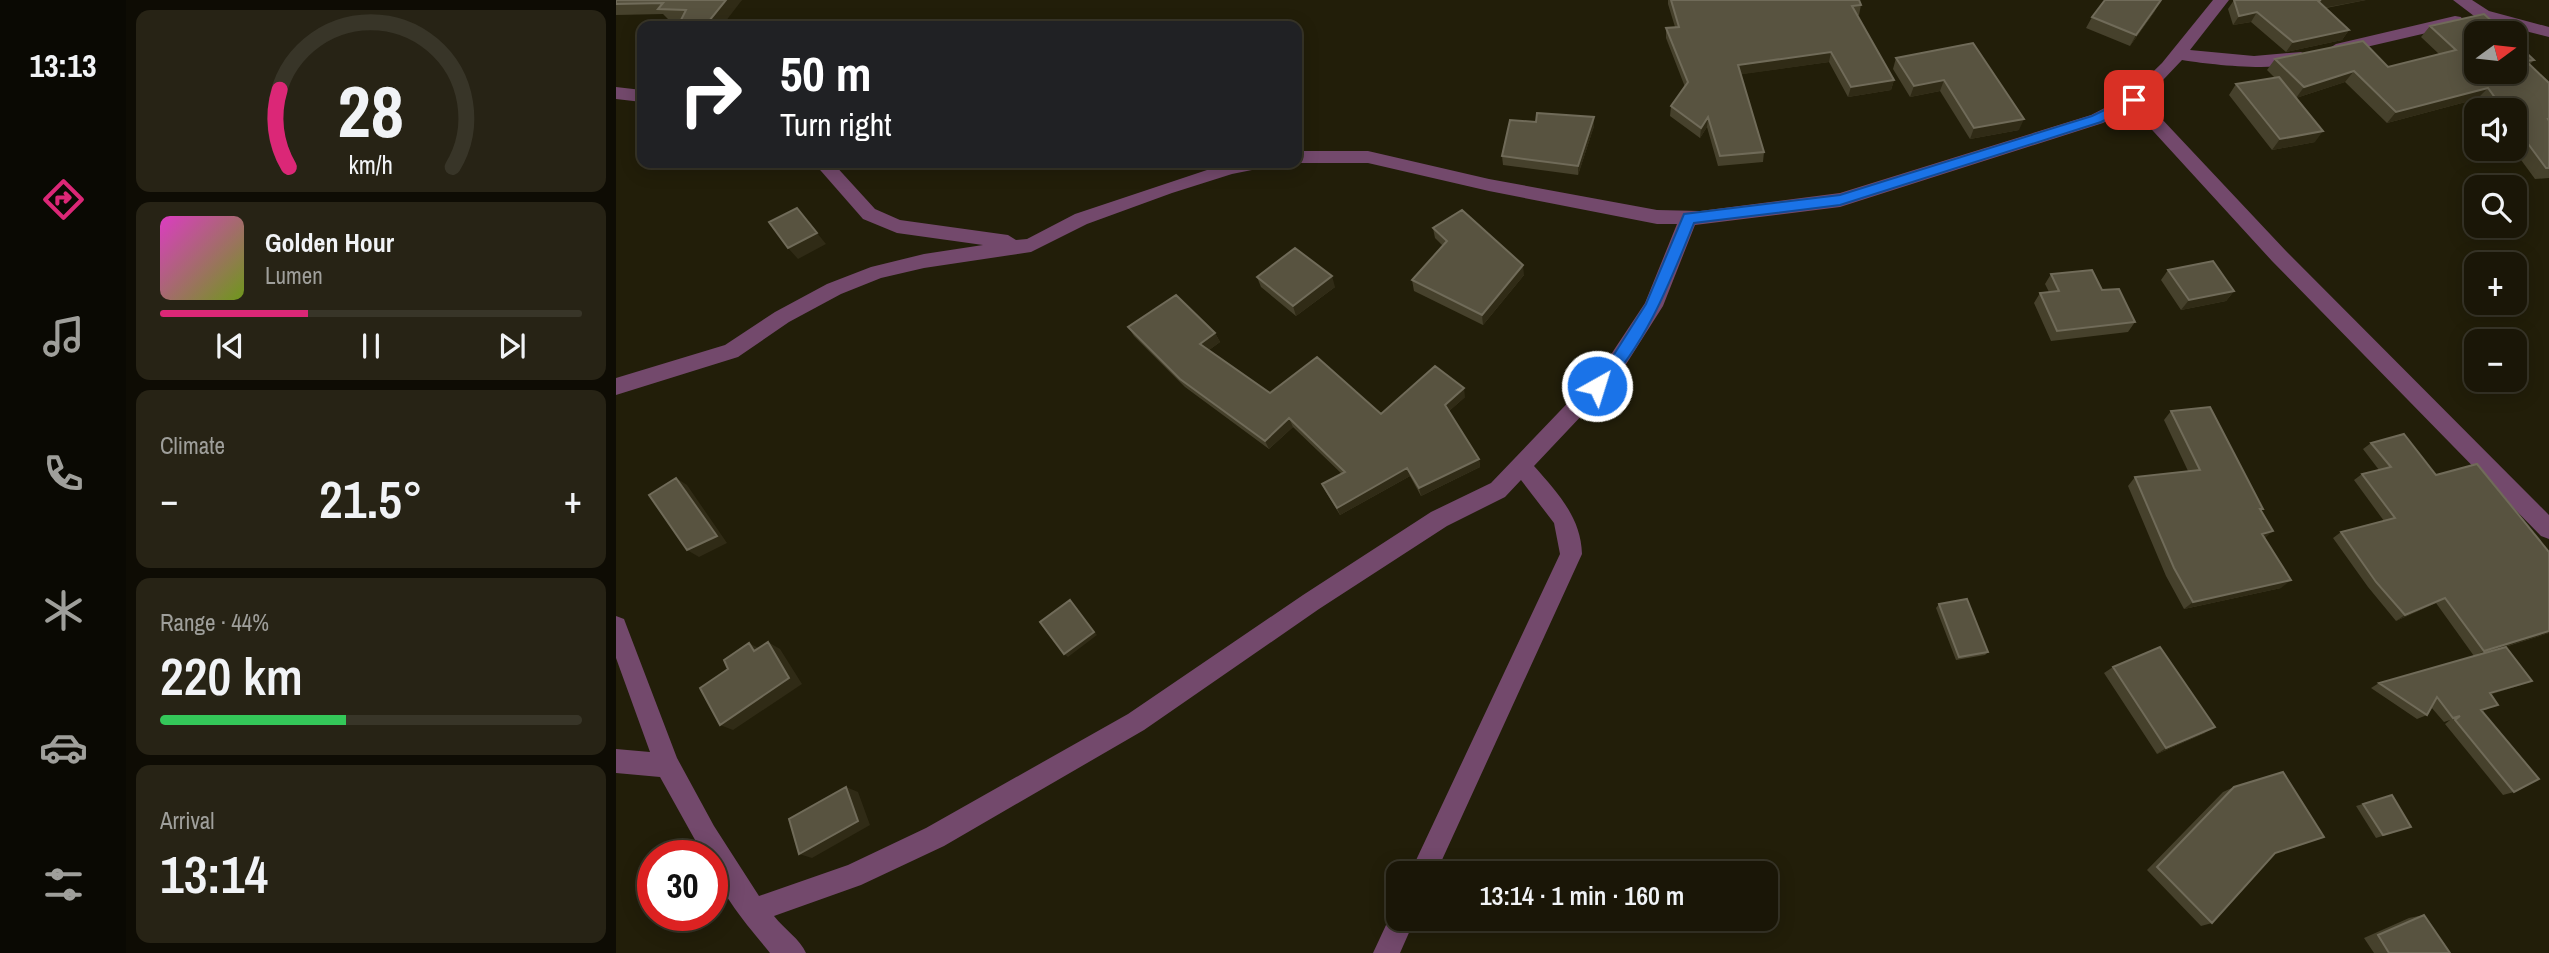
<!DOCTYPE html>
<html lang="en">
<head>
<meta charset="utf-8">
<style>
	body { margin:0; font-family:"Archivo Narrow",sans-serif; background:#272315; color:#f1f3f6; height:100vh; display:flex; flex-direction:column; font-size:26px; white-space:nowrap }
	* { box-sizing:border-box; margin:0 }
	p { font-size:23px; color:#9f9f9b }
	.icon { flex:none; width:38px; height:38px; fill:none; stroke:currentColor; stroke-width:2; stroke-linecap:round; stroke-linejoin:round }
	.map { position:relative; flex:1; overflow:hidden }
	.sheet { display:flex; flex-direction:column; gap:10px; padding:10px; background:#0e0c04; width:490px }
	.sheet>* { flex:none }
	.guide { position:absolute; left:21px; top:21px; width:665px; height:147px; border-radius:14px; box-shadow:0 4px 18px #0003,0 0 0 2px #383528; background:#202124; color:#fff; overflow:hidden }
	.needle { width:46px; rotate:75deg }
	.buttons { position:absolute; left:1848px; top:21px; display:grid; gap:14px }
	.buttons a { display:grid; place-items:center; width:63px; height:63px; border-radius:14px; background:#1a1607; box-shadow:0 4px 18px #0003,0 0 0 2px #383528; font-size:35px }
	.speed { position:absolute; left:21px; top:840px; display:flex; gap:14px; font-size:35px; font-weight:700; text-align:center }
	.speed>* { display:grid; place-content:center; width:91px; height:91px; border-radius:50%; background:#1a1607; box-shadow:0 4px 18px #0003,0 0 0 2px #383528; line-height:1 }
	.speed .limit { border:10px solid #d22; background:#fff; color:#111 }
	.pin { position:absolute; display:grid; place-items:center; width:60px; height:60px; color:#fff; margin:-30px; border-radius:14px; box-shadow:0 4px 10px #0006 }
	.me { position:absolute; width:77px; margin:-38px; rotate:39deg; stroke-linejoin:round; filter:drop-shadow(0 0 5px #0008) }
	.turn { display:flex; align-items:center; gap:24px; height:147px; padding:0 28px; font-size:32px }
	.turn .icon { width:91px; height:91px; stroke-width:2.5 }
	.turn b { display:block; font-size:49px; line-height:60px }
	.big { font-size:52px; font-weight:600; line-height:1.1 }
	.sheet .card { flex:1; display:flex; flex-direction:column; justify-content:center; gap:10px; min-width:0; padding:0 24px; border-radius:14px; background:#272315 }
	.sheet .dial { align-items:center; gap:0 }
	.dial svg { height:182px; overflow:visible; fill:none; stroke:#383528; stroke-width:7; stroke-linecap:round; text-anchor:middle }
	.dial text { fill:#f1f3f6; stroke:none }
	.song { display:flex; align-items:center; gap:21px }
	.cover { width:84px; height:84px; border-radius:10px; background:linear-gradient(135deg,hsl(310 70% 55%),hsl(80 70% 35%)) }
	.played { height:7px; border-radius:4px; background:linear-gradient(90deg,#db2777 35%,#383528 35%) }
	.keys { display:flex; justify-content:space-around; direction:ltr }
	.heat { display:flex; justify-content:space-between; align-items:center; font-size:38px; direction:ltr }
	.charge { height:10px; border-radius:5px; background:linear-gradient(90deg,#34c759 44%,#383528 0) }
	.trip { position:absolute; left:770px; top:861px; width:392px; height:70px; border-radius:14px; background:#1a1607; box-shadow:0 4px 18px #0003,0 0 0 2px #383528; font-weight:600; line-height:70px; text-align:center }
	main { display:flex; flex:1; min-height:0 }
	.menu { display:flex; flex-direction:column; width:126px; justify-content:space-around; align-items:center; background:#0a0903; color:#9f9f9b }
	.menu .icon { width:49px; height:49px }
	.menu .current { color:#db2777 }
	.menu b { font-size:32px; color:#f1f3f6 }
	.map>svg:first-child { display:block }
</style>
</head>
<body>
<main>
<nav class="menu">
<b>13:13</b>
<svg class="icon current" aria-label="directions" viewBox="0 0 24 24"><path d="M12 3l9 9-9 9-9-9zM9 14v-3h6M13 9l2 2-2 2"/></svg>
<svg class="icon" aria-label="music" viewBox="0 0 24 24"><path d="M9 18V5l10-2v13"/><circle cx="6" cy="18" r="3"/><circle cx="16" cy="16" r="3"/></svg>
<svg class="icon" aria-label="phone" viewBox="0 0 24 24"><path d="M5 4h4l2 5-3 2q2 4 5 5l2-3 5 2v4C11 20 4 13 5 4z"/></svg>
<svg class="icon" aria-label="climate" viewBox="0 0 24 24"><path d="M12 3v18M4 7l16 10M4 17L20 7"/></svg>
<svg class="icon" aria-label="car" viewBox="0 0 24 24"><path d="M5 17H2v-5l4-1 3-4h7l3 4 3 1v5h-3M9 17h6M6 11h13"/><circle cx="7" cy="17" r="2"/><circle cx="17" cy="17" r="2"/></svg>
<svg class="icon" aria-label="filters" viewBox="0 0 24 24"><path d="M4 7h16M4 17h16"/><circle cx="9" cy="7" r="2"/><circle cx="15" cy="17" r="2"/></svg>
</nav>
<section class="sheet">
<div class="card dial"><svg viewBox="0 0 100 80">
<path d="M14 69A42 42 0 1 1 86 69"/>
<path d="M14 69A42 42 0 0 1 10 35" stroke="#db2777"/>
<text x="50" y="56" font-size="32" font-weight="700">28</text>
<text x="50" y="72" font-size="11">km/h</text>
</svg></div>
<div class="card">
<div class="song"><i class="cover"></i><div><b>Golden Hour</b><p>Lumen</p></div></div>
<div class="played"></div>
<div class="keys"><svg class="icon" aria-label="previous" viewBox="0 0 24 24"><path d="M18 5L8 12l10 7zM5 5v14"/></svg><svg class="icon" aria-label="pause" viewBox="0 0 24 24"><path d="M8 5v14M16 5v14"/></svg><svg class="icon" aria-label="next" viewBox="0 0 24 24"><path d="M6 5l10 7-10 7zM19 5v14"/></svg></div>
</div>
<div class="card"><p>Climate</p>
<div class="heat"><a>−</a><b class="big">21.5°</b><a>+</a></div>
</div>
<div class="card"><p>Range · 44%</p><b class="big">220 km</b><div class="charge"></div></div>
<div class="card"><p>Arrival</p><b class="big">13:14</b></div>
</section>
<div class="map">
<svg width="1933" height="953" viewBox="0 0 1933 953">
	<rect width="100%" height="100%" fill="#221e09"/>
	<g fill="none" stroke-linecap="round" stroke-linejoin="round">
		<!-- street -->
		<path fill="#73496c" fill-rule="evenodd" d="M1597 0H1613L1574 50 1638 56 1685 52 1693 57C1677 75 1590 64 1566 60L1528 100 1670 251 1933 515V539L1925 536 1656 261 1516 108 1487 123 1224 207 1079 225 1047 306 1002 377 918 466C941 492 965 517 966 554L820 873H794L944 554 938 523 905 480 889 497 831 526 703 609 528 730 328 846 245 885 158 916C168 929 184 939 190 953H154C135 929 96 887 96 856H88L44 777 0 773V749L34 752 0 658V616L8 619 11 627 61 758 98 826 143 896 232 865 310 828 512 714 687 595 815 512 875 483 988 365 1029 303 1061 224H1041L873 191 752 163H681V151H752L873 179 1041 210 1084 211 1224 193 1475 115 1512 96 1546 63Z
			M1837 0H1856L1873 11 1933 27V37L1862 19Z
			M1839 16 1845 17 1847 21 1845 25 1720 54 1712 49 1720 44Z
			M0 87 26 90V102L0 99Z
			M198 163H217L259 209 284 220 392 235 400 240 411 239 459 214 609 164 654 163 651 167 616 174 556 193 471 224 415 252 308 268 265 278 225 294 173 322 122 357 0 395V378L109 345 159 312 211 284 255 267 308 254 367 245 281 233 247 219Z
			M782 908V919H799L784 953H757L777 910Z"/>
	</g>
	<!-- wall -->
	<path fill="#46412c" d="M0 0H126L65 20 52 19 47 14 0 15Z
		M1052 0H1243L1245 5 1243 15 1241 16 1278 80 1275 90 1232 97 1213 62 1125 74 1148 152 1147 162 1102 166 1091 127 1084 138 1054 116 1055 106 1069 87 1050 38V28L1059 27 1052 4Z
		M1618 0H1750L1710 8 1733 30 1726 40 1670 52 1635 22 1617 25 1612 9Z
		M1539 11 1514 46 1470 28 1476 17Z
		M1814 26 1918 60 1913 65 1933 83V178L1919 179 1897 149H1899V110H1869L1861 99 1771 123 1729 82 1680 98 1699 142 1656 150 1613 95 1620 84 1659 78 1651 70 1659 59 1772 67 1823 54 1805 37Z
		M1357 43 1403 130 1354 139 1324 91 1294 97 1277 69 1280 58Z
		M978 117V126L962 175 887 165 886 156 920 122Z
		M817 228 908 275 867 325 798 291 796 280 827 246 819 238Z
		M1552 270 1618 291 1610 301 1565 310 1545 280Z
		M1435 274 1486 290 1519 322 1512 332 1435 341 1418 303 1424 293 1433 292 1429 284Z
		M641 277 719 287 680 316 645 287Z
		M512 327 599 333 604 342 593 350 654 393 765 414 849 397 833 411 863 459 864 467 805 496 794 476 724 515 710 492 706 484 726 474 677 427 653 449 569 387 518 336Z
		M1555 411 1647 509 1645 510 1649 538 1665 588 1568 609 1550 576 1512 486 1519 477 1572 471 1548 420Z
		M1755 443 1820 475 1933 552V633L1870 653 1905 685 1875 694 1872 709 1865 711 1898 792 1887 795 1829 724 1834 720 1828 722 1815 707 1811 715 1801 719 1755 688 1763 683 1858 656 1820 603 1780 621 1752 587 1717 538 1725 532 1768 521 1738 480 1746 474 1763 470 1747 449Z
		M1323 604 1372 652 1369 655 1340 660 1320 608Z
		M1497 667 1589 733 1541 754 1488 673Z
		M1618 787 1659 853 1596 923 1585 926 1531 870 1607 792Z
		M1776 795 1795 827 1760 838 1740 806Z
		M1808 915 1834 953H1758L1748 938 1793 918Z"/>
	<!-- shaded-wall -->
	<path fill="#302b16" d="M110 0H126L106 26H89Z
		M1545 0 1539 11 1514 46 1520 35Z
		M1705 0H1750L1696 10 1702 1Z
		M1641 12 1635 22 1617 25 1623 16Z
		M1733 30 1726 40 1670 52 1677 42Z
		M1215 52 1213 62 1121 75 1122 65Z
		M1738 71 1729 82 1680 98 1688 87Z
		M1278 80 1275 90 1232 97 1235 87Z
		M1328 80 1324 91 1294 97 1298 86Z
		M1872 88 1861 99 1771 123 1780 112Z
		M978 117V126L962 175V166Z
		M1092 117 1091 127 1084 138 1085 128Z
		M1408 119 1403 130 1354 139 1358 128Z
		M1707 131 1699 142 1656 150 1664 139Z
		M181 208 210 244 182 259 172 248Z
		M907 265 908 275 867 325 866 315Z
		M716 276 719 287 680 316 677 306Z
		M1618 291 1610 301 1565 310 1573 300Z
		M599 333 604 342 589 353 584 344Z
		M848 388 849 397 831 413 829 405Z
		M673 418 677 427 653 449 649 441Z
		M863 459 864 467 805 496 803 488Z
		M791 468 794 476 724 515 721 508Z
		M60 478 71 485 111 543 83 557 71 550Z
		M1657 531 1648 539 1646 534Z
		M1675 580 1665 588 1568 609 1577 602Z
		M1829 598 1820 603 1780 621 1789 615Z
		M454 600 481 635 452 657 448 654Z
		M1933 631V633L1858 656 1868 651Z
		M152 642 164 649 186 684 117 730 104 725Z
		M133 643 146 650 138 651Z
		M1916 681 1905 685 1864 698 1874 693Z
		M1599 727 1589 733 1541 754 1550 748Z
		M230 787 242 792 254 825 196 858 183 854Z"/>
	<!-- building -->
	<path fill="#585340" stroke="#706b59" stroke-width="2" d="M0 0H110L89 26H62L70 10 42 9 47 3 0 4Z
		M1055 0H1243L1245 5 1236 6 1278 80 1235 87 1215 52 1122 65 1148 152 1104 156 1092 117 1085 128 1055 106 1072 82 1050 28 1063 27Z
		M1489 0H1545L1520 35 1476 17Z
		M1618 0H1705L1702 1 1733 30 1677 42 1641 12 1623 16Z
		M1868 14 1889 33H1860V72H1899V42L1918 60 1910 61 1933 83V119H1932L1933 121V168H1930L1899 126V110H1888L1872 88 1780 112 1738 71 1688 87 1659 59 1747 41 1772 67 1840 50 1814 26Z
		M1357 43 1408 119 1358 128 1328 80 1298 86 1280 58Z
		M1663 77 1707 131 1664 139 1620 84Z
		M921 113 978 117 962 166 886 156 894 120 920 122Z
		M181 208 201 233 172 248 153 222Z
		M846 210 907 265 866 315 796 280 831 241 817 228Z
		M679 248 716 276 677 306 641 277Z
		M1597 261 1618 291 1573 300 1552 270Z
		M1476 270 1486 290 1503 289 1519 322 1441 331 1424 293 1443 291 1435 274Z
		M560 295 599 333 584 344 654 393 701 357 765 414 819 366 848 388 829 405 863 459 803 488 791 468 721 508 706 484 729 472 673 418 649 441 564 379 512 327Z
		M1594 407 1647 509H1644L1657 531 1646 534 1675 580 1577 602 1558 568 1519 477 1584 470 1555 411Z
		M1788 434 1820 475 1861 464 1933 552V631L1868 651 1829 598 1789 615 1760 582 1725 532 1779 518 1746 474 1775 467 1755 443Z
		M60 478 101 536 71 550 33 495Z
		M1351 599 1372 652 1343 657 1323 604Z
		M454 600 478 632 448 654 424 622Z
		M152 642 173 678 104 725 84 688 112 669 108 660 133 643 138 651Z
		M1544 647 1599 727 1550 748 1497 667Z
		M1890 647 1916 681 1874 693 1882 705 1865 710 1923 779 1898 792 1839 720 1844 716 1837 718 1821 697 1811 715 1763 683Z
		M1667 772 1708 837 1659 853 1596 923 1541 867 1618 787Z
		M230 787 242 821 183 854 173 819Z
		M1776 795 1795 827 1767 835 1747 804Z
		M1808 915 1834 953H1773L1762 935Z"/>
	<!-- route -->
	<path fill="#1a73e8" stroke="#114b97" stroke-width="2" d="M1518 96 1525 100 1523 103 1485 122 1224 205 1078 223C1054 282 1031 343 986 390H976L973 386 990 367 1030 304 1068 214 1224 195 1476 116Z"/>
</svg>
<div class="buttons">
<a><svg class="needle" viewBox="-14 -14 28 28"><path d="M0-13l5 13h-10z" fill="#e53935"/><path d="M0 13l5-13h-10z" fill="#9f9f9b"/></svg></a>
<a><svg class="icon" aria-label="sound" viewBox="0 0 24 24"><path d="M4 9h4l5-4v14l-5-4H4zM17 9q2 3 0 6"/></svg></a>
<a><svg class="icon" aria-label="search" viewBox="0 0 24 24"><circle cx="10" cy="10" r="6"/><path d="M15 15l6 6"/></svg></a>
<a>+</a>
<a>−</a>
</div>
<div class="speed"><div class="limit">30</div></div>
<div class="pin" style="left:1518px;top:100px;background:#d93025"><svg class="icon" aria-label="arrive" viewBox="0 0 24 24"><path d="M6 21V4h12l-3 4 3 4H6"/></svg></div>
<svg class="me" style="left:981px;top:386px" viewBox="-20 -20 40 40"><circle r="17" fill="#1a73e8" stroke="#fff" stroke-width="3"/><path d="M0-11L8 9 0 5-8 9z" fill="#fff"/></svg>
<div class="trip">13:14 · 1 min · 160 m</div>
<div class="guide">
<div class="turn"><svg class="icon" aria-label="right" viewBox="0 0 24 24"><path d="M7 20v-9h11M14 6l5 5-5 5"/></svg><div><b>50 m</b>Turn right</div></div>
</div>
</div>
</main>
</body>
</html>
